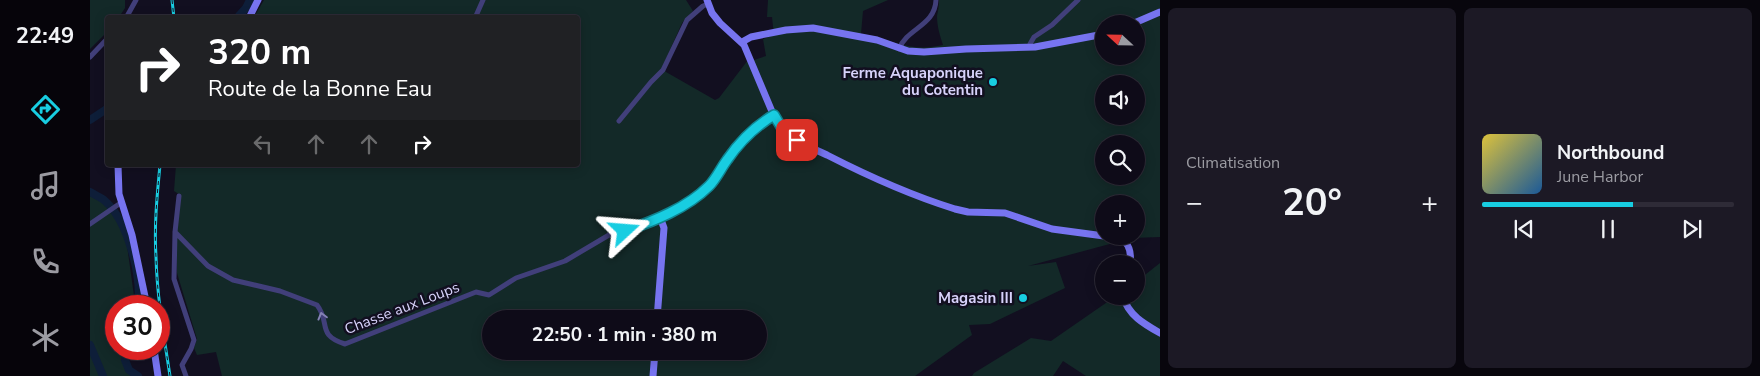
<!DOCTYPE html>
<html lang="fr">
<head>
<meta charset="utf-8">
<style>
	body { margin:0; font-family:"Nunito Sans",sans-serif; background:#1c1925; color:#f1f3f6; height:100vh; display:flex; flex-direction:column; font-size:19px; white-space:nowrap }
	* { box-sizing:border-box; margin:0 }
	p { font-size:16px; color:#9b9ba2 }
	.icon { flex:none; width:28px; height:28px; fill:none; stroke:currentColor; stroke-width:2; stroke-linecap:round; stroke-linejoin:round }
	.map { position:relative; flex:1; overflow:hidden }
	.panel { display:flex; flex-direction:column; gap:8px; padding:8px; background:#08060d; width:600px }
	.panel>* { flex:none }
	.top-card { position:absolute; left:15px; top:15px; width:475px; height:152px; border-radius:5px; box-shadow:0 2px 12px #0003,0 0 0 1px #2e2b37; background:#202124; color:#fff; overflow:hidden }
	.needle { width:32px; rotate:292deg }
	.controls { position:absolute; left:1005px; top:15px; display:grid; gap:10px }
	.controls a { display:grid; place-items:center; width:50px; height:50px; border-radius:50%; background:#0e0b18; box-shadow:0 2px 12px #0003,0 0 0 1px #2e2b37; font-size:25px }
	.speed { position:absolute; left:15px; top:295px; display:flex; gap:10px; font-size:25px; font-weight:700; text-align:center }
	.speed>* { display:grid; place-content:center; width:65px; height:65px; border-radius:50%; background:#0e0b18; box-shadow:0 2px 12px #0003,0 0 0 1px #2e2b37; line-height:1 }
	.speed .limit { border:8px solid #d22; background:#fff; color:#111 }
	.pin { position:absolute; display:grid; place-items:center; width:42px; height:42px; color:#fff; margin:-21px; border-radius:10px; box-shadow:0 2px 8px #0006 }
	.me { position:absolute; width:55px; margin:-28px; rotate:71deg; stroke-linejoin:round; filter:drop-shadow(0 0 4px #0008) }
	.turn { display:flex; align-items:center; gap:18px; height:105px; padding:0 20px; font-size:22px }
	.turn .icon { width:65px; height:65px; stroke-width:2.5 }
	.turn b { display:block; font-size:35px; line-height:42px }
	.lanes { display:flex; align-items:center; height:48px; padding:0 20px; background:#0003; justify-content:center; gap:25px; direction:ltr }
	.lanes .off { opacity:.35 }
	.big { font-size:38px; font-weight:700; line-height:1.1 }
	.panel .tile { flex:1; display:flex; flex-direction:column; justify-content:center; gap:8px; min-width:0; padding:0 18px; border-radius:8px; background:#1c1925 }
	.song { display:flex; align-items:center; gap:15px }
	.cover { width:60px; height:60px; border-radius:8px; background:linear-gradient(135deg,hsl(50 70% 55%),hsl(210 70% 35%)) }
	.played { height:5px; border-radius:2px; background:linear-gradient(90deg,#18cde1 60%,#2e2b37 60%) }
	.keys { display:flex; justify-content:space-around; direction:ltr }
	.heat { display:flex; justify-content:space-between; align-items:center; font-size:28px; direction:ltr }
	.panel .tiles { flex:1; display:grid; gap:8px; grid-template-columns:repeat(2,1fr) }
	.trip { position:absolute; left:392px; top:310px; width:285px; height:50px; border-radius:25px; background:#0e0b18; box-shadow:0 2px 12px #0003,0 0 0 1px #2e2b37; font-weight:700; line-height:50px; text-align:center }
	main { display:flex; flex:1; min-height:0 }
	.tab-bar { display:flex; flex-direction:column; width:90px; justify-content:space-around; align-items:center; background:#06040a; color:#9b9ba2 }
	.tab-bar .icon { width:35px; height:35px }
	.tab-bar .current { color:#18cde1 }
	.tab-bar b { font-size:22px; color:#f1f3f6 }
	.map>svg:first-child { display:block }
</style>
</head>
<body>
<main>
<nav class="tab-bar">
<b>22:49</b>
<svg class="icon current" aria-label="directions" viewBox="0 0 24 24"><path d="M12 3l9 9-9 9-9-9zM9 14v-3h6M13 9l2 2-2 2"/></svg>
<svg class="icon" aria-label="music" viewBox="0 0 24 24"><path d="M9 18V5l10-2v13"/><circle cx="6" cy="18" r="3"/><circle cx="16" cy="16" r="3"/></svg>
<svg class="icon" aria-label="phone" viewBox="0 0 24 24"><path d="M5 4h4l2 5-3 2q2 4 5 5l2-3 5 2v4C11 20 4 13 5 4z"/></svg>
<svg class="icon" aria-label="climate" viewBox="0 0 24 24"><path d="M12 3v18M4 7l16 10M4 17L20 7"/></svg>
</nav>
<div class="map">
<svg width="1070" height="376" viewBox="0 0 1070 376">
	<rect width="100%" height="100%" fill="#120f20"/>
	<!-- green -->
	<path fill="#132928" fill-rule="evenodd" d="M0 0H35V8L29 17 18 18 17 32 0 49Z
		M174 0H596L603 11 592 23 572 68 576 72 625 100 629 98 658 60H664L676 56 673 39 684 35 682 17H677L678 0H798L773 11 771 34C803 39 818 53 853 45 850 36 847 26 847 16 848 11 849 6 849 0H1070V237L1042 238 938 266 966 262 975 288 900 324 879 325 882 335 825 376H132L126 352 107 355 104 348 107 339 87 273V229L90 195 84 191 86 165H488V18L164 17ZM1014 24H1046V56H1014ZM1014 84H1046V116H1014ZM1014 144H1046V176H1014ZM1014 204H1046V236H1014ZM401 319H669V351H401Z
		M0 196 11 201 23 211 36 238 44 296 38 306H26V349H35L34 367 42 376H0Z
		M1070 263V376H996L973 361 963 376H882L884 373 941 338 961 341 1026 296H1046V282Z"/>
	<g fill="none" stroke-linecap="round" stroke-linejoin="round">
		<!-- river -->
		<path stroke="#0e1e39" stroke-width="8" d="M147 18 156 8 160 0
			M0 120 18 108
			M0 192C5 195 10 197 14 200 38 220 52 277 48 306
			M0 345 13 376
			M39 349 35 360 39 370 48 376"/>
		<!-- street -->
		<path stroke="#413f7a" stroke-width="5" d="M36 18 46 0
			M385 18 393 0
			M940 47V44L944 37 962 25 988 0
			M809 49C817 28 845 26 846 0
			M0 57 18 38
			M529 121 561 82 573 70 597 20 613 6 618 4
			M89 196 85 232 84 279 104 340 101 349 92 365 96 376
			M0 224 32 202
			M85 232 118 266 143 280 190 291 227 305C241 323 226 335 255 344L386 292 399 295 426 278 475 261 519 235 562 222 606 197 620 185 650 142 666 126 683 115"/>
		<!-- secondary -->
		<path stroke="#7774f0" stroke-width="7" d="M617 0 622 13 630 23 654 45 686 121C698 139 718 146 737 155 778 176 820 195 865 209L878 212 915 213 962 229 1014 236
			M159 18 168 0
			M1042 24 1070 12
			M652 42 661 37 696 30 723 28 787 40 818 51 834 52 876 49 945 47 1014 34
			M28 165 29 194 42 235 57 306
			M1022 236C1038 239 1042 249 1040 264
			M1033 296C1038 315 1054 324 1070 333
			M567 319 574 228 570 217
			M64 349 68 376
			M563 376 565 351"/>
		<!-- rail casing -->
		<g stroke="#18cde1" stroke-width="3">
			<path id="rail" d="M82 0 84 18
				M70 165C67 196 64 226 66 257 67 297 74 337 80 376"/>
		</g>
		<!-- rail -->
		<use href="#rail" stroke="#120f20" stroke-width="1" stroke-dasharray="4" stroke-linecap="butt"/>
	</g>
	<!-- one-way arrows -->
	<defs><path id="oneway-chevron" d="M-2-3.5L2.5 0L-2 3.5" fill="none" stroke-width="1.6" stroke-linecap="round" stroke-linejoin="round" transform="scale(1.25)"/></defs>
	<use stroke="#8481b4" href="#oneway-chevron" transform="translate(232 316) rotate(-105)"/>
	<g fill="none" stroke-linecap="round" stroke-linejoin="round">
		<!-- route casing -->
		<g stroke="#108592" stroke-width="12">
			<path id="route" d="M535 231C564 221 597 208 619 186 626 179 631 168 637 160 650 141 664 127 684 115L693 130 707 140"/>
		</g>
		<!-- route -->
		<use href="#route" stroke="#18cde1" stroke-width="9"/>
	</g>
	<!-- markers -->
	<g fill="#18cde1" stroke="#120f20" stroke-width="2">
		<circle cx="903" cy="82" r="5"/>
		<circle cx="933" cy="298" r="5"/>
	</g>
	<g text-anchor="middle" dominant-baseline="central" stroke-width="5" stroke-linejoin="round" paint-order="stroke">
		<!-- poi labels -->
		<g font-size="15" font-weight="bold" fill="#d7d2fa" stroke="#120f20" text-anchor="end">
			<text x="893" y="73">Ferme Aquaponique<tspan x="893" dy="17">du Cotentin</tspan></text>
			<text x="923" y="298">Magasin III</text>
		</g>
		<!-- street labels -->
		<g font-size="15" fill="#d7d2fa" stroke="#120f20">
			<text transform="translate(312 308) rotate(-21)">Chasse aux Loups</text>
		</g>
	</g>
</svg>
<div class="controls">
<a><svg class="needle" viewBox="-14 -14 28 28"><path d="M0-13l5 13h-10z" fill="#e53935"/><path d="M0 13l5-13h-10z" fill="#9b9ba2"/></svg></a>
<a><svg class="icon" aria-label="sound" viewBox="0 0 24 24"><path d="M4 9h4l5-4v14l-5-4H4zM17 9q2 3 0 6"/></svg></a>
<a><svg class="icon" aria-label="search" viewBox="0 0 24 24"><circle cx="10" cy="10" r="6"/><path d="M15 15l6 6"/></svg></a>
<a>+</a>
<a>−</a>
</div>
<div class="speed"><div class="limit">30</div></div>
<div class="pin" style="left:707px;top:140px;background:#d93025"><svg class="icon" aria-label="arrive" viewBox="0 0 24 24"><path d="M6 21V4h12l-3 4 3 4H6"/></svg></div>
<svg class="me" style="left:535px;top:231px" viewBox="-20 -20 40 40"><path d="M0-17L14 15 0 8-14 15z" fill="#18cde1" stroke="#fff" stroke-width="4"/></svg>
<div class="trip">22:50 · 1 min · 380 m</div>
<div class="top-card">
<div class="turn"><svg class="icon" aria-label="right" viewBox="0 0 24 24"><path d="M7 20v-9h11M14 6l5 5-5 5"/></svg><div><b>320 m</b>Route de la Bonne Eau</div></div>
<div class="lanes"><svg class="icon off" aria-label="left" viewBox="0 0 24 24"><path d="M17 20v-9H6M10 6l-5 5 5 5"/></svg><svg class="icon off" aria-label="ahead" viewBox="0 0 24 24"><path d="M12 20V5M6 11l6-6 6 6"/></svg><svg class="icon off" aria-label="ahead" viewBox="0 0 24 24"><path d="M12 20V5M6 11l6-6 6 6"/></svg><svg class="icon" aria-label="right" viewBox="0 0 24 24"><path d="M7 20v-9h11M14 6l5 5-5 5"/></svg></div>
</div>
</div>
<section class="panel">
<div class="tiles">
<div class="tile"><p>Climatisation</p>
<div class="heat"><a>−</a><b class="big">20°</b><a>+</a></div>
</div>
<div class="tile">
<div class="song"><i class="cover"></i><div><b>Northbound</b><p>June Harbor</p></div></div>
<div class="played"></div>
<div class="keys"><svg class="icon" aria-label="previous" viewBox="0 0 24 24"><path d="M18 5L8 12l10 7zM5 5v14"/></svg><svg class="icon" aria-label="pause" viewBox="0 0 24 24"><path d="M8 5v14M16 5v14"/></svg><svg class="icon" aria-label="next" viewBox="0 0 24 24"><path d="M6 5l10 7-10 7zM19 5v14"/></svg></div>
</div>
</div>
</section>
</main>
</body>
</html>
